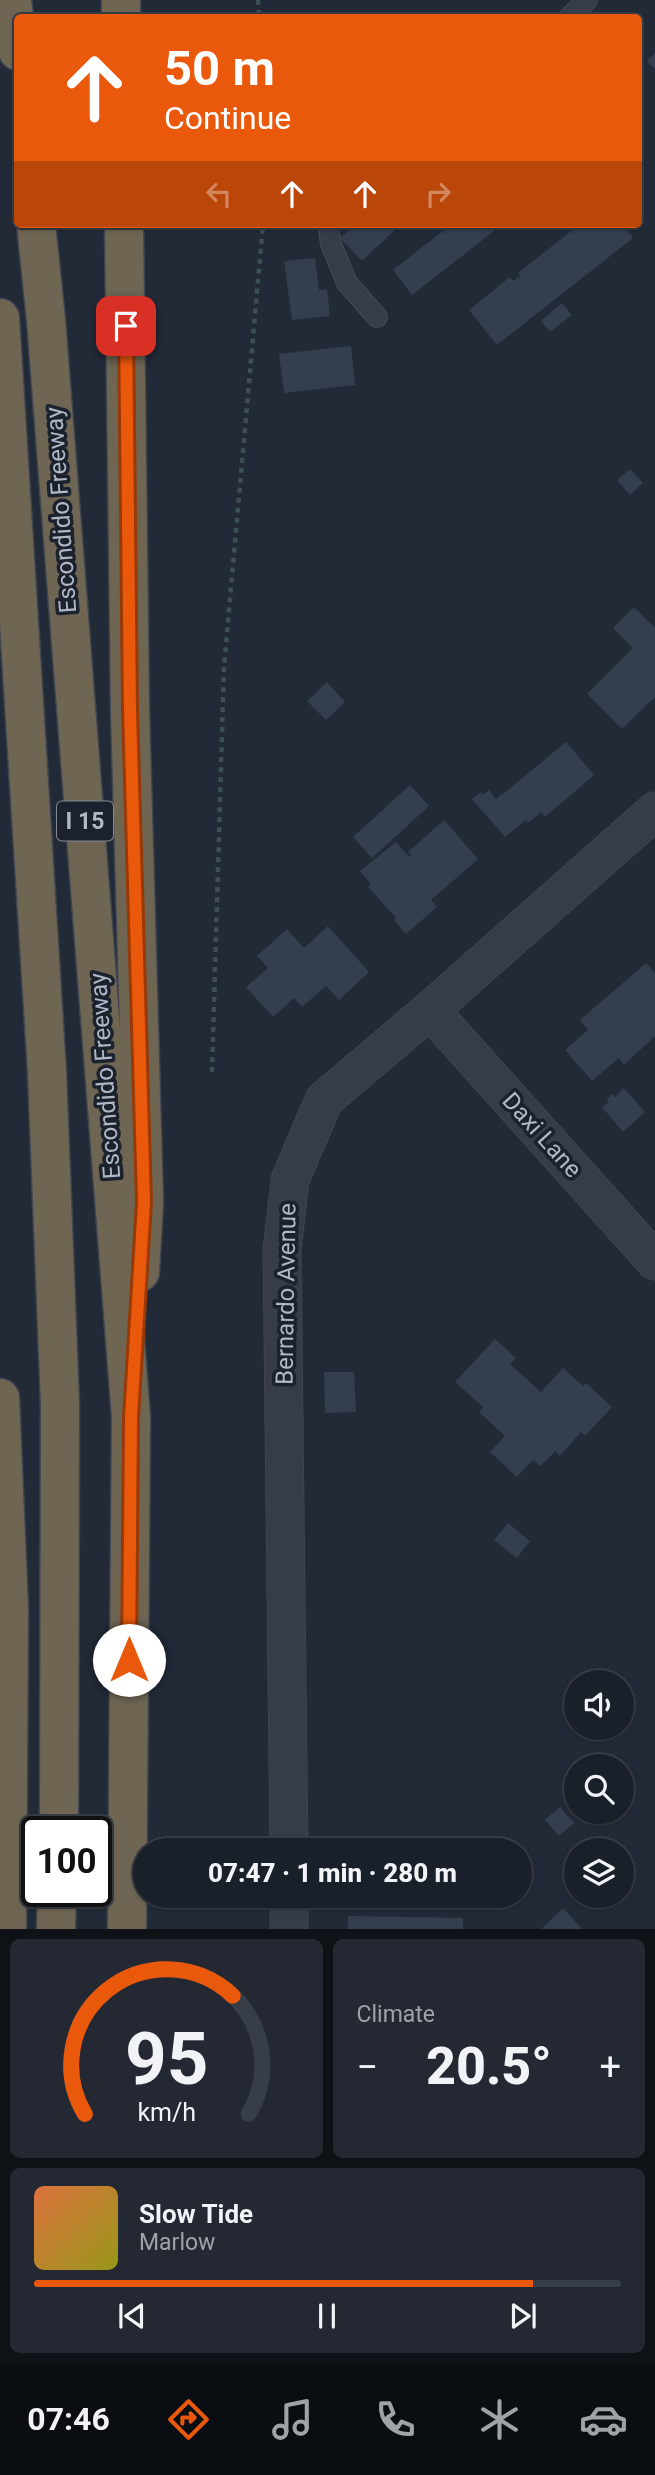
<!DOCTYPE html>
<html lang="en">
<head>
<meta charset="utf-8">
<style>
	body { margin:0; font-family:Roboto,sans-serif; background:#232832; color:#f1f3f6; height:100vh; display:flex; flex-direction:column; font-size:26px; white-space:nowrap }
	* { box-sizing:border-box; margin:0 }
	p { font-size:23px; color:#9fa3a8 }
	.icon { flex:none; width:38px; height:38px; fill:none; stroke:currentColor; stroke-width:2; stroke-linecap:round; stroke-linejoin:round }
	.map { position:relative; height:1929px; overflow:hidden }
	.side { display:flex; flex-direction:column; gap:10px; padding:10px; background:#0e1217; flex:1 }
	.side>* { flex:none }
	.guide { position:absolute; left:14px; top:14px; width:628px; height:214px; border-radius:7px; box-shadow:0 2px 5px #0004,0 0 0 2px #383e47; background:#ea580c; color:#fff; overflow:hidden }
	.tools { position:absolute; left:564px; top:1670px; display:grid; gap:14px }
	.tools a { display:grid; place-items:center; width:70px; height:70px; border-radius:50%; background:#1a202a; box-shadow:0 2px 5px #0004,0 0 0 2px #383e47; font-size:35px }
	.speed { position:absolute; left:21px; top:1816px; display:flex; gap:14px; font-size:35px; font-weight:700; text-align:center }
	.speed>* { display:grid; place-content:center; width:91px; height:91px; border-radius:50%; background:#1a202a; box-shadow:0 2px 5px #0004,0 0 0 2px #383e47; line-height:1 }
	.speed .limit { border:4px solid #111; border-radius:10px; background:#fff; color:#111 }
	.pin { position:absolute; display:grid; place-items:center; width:60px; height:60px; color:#fff; margin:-30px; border-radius:14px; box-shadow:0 4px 10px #0006 }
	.me { position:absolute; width:77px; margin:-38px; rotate:0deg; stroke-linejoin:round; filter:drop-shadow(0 0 5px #0008) }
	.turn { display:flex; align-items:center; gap:24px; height:147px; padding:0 35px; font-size:32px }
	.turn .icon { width:91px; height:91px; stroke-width:2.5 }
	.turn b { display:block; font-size:49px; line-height:60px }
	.lanes { display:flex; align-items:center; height:66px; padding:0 35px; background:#0003; justify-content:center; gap:35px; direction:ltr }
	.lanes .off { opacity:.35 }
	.big { font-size:52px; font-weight:800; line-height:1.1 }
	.side .card { flex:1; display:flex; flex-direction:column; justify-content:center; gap:10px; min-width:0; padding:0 24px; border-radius:10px; background:#232832 }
	.side .dial { align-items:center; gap:0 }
	.dial svg { height:182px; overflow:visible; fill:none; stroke:#383e47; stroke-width:7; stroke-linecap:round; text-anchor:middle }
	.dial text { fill:#f1f3f6; stroke:none }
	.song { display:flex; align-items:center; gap:21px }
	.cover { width:84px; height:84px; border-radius:10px; background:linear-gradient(135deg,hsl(20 70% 55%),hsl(60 70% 35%)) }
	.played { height:7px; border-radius:4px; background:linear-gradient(90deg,#ea580c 85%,#383e47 85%) }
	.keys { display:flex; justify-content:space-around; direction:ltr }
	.heat { display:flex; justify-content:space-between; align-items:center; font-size:38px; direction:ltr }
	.side .tiles { flex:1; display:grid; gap:10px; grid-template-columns:1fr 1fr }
	.card:last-child { grid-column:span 2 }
	.trip { position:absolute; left:133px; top:1838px; width:399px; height:70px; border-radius:35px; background:#1a202a; box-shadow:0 2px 5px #0004,0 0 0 2px #383e47; font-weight:800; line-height:70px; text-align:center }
	.tab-bar { display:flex; height:112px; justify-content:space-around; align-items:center; background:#0a0d11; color:#9fa3a8 }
	.tab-bar .icon { width:49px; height:49px }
	.tab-bar .selected { color:#ea580c }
	.tab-bar b { font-size:32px; color:#f1f3f6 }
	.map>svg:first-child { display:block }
</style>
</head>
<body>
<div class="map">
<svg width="655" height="1929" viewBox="0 0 655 1929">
	<rect width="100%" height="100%" fill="#222a38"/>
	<!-- building -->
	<path fill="#343e4f" d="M655 53V69L647 61Z
		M355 224H395L398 227 362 261 340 238Z
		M452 224H503L412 295 393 270Z
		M580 224H622L633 238 497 345 469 310 510 277 513 281 520 276 518 273Z
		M315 258 319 290 327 289 330 316 292 320 284 261Z
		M562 303 572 315 550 332 541 321Z
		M351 346 355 385 284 393 279 354Z
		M630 469 643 483 630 495 617 480Z
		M634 607 655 628V697L622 729 587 694 633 648 613 628Z
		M327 682 345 702 326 720 307 701Z
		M566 742 594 775 545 817 541 812 528 823 526 820 505 837 472 799 481 792 483 795 489 790 496 799 501 794 502 795Z
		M410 785 429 806 372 858 353 837Z
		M444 820 478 859 431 900 437 907 406 934 394 920 396 918 368 887 371 884 360 871 396 842 409 857 411 855 408 852Z
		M328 926 369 972 339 1000 326 986 302 1007 294 998 273 1017 246 987 268 968 257 956 287 929 304 948Z
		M646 963 655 973V1036L624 1065 619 1058 592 1081 565 1050 588 1030 580 1020Z
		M624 1088 645 1112 623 1132 602 1107 609 1102 607 1099 612 1094 615 1097Z
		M495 1339 516 1358 510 1364 541 1392 563 1368 583 1386 586 1383 612 1407 585 1436 581 1432 560 1456 555 1451 541 1466 533 1460 517 1477 490 1452 505 1436 479 1412 483 1407 455 1382Z
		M324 1372H354L356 1412 325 1413Z
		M508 1523 530 1541 517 1558 494 1540Z
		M560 1807 574 1823 559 1836 545 1820Z
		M563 1908 582 1929H541Z
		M348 1916 463 1918V1929H348Z"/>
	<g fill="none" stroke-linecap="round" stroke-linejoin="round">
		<!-- lane casing -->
		<g stroke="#3f4552" stroke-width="22">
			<path id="lane" d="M569 18 587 0
				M328 224 331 244 347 283 377 317"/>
		</g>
		<!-- street casing -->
		<g stroke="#3f4552" stroke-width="39">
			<path id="street" d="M430 1010 655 1261
				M289 1850 282 1250 290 1180 324 1100 430 1010 655 811
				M289 1929V1895"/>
		</g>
		<!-- highway casing -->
		<g stroke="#3e4450" stroke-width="41">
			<path id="highway" d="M12 0 18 51
				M121 0V18
				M36 224 46 320 131 1417 127 1929
				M124 224 130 710 144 1202 140 1272
				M0 318 47 1072 60 1404 59 1832
				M0 1398 9 1609 7 1929
				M56 1929 57 1892"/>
		</g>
		<!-- path -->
		<path stroke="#3d4f52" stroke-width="4.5" stroke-dasharray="5 5" stroke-linecap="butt" d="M258 0 259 18
			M212 1072 224 667 263 224"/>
		<!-- lane -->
		<use href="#lane" stroke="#363c49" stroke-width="19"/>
		<!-- street -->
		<use href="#street" stroke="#363c49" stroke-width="37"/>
		<!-- highway -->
		<use href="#highway" stroke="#6e6653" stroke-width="38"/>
	</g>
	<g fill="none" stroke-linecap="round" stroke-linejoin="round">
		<!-- route casing -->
		<g stroke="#983908" stroke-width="18">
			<path id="route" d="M126 326 130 710 144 1202 131 1418 129 1660"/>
		</g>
		<!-- route -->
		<use href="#route" stroke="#ea580c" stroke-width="12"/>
	</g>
	<g text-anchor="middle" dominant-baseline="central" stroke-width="7" stroke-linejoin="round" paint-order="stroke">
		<!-- shield labels -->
		<rect fill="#1b212d" stroke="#848a97" stroke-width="2" x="57" y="801.5" width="56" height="39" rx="5"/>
		<g font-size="23" font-weight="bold" fill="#b1b7c5">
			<text x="85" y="821">I 15</text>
		</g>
		<!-- street labels -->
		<g font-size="24" fill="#b1b7c5" stroke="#1b212d">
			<text transform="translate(61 510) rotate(-94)">Escondido Freeway</text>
			<text transform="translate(105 1076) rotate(-94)">Escondido Freeway</text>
			<text transform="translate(542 1135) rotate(48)">Daxi Lane</text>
			<text transform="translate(286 1294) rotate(-89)">Bernardo Avenue</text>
		</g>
	</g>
</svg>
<div class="tools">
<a><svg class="icon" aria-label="sound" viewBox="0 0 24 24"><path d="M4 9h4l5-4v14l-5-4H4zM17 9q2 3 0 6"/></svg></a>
<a><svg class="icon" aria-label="search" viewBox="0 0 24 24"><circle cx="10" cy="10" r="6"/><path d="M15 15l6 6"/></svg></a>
<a><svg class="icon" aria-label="layers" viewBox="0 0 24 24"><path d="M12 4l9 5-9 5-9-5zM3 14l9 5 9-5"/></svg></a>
</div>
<div class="speed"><div class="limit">100</div></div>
<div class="pin" style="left:126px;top:326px;background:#d93025"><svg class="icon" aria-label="arrive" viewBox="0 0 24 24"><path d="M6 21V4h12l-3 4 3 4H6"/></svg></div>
<svg class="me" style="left:129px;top:1660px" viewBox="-20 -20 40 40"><circle r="19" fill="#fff"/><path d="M0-13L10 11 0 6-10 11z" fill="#ea580c"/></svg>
<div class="trip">07:47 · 1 min · 280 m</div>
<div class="guide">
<div class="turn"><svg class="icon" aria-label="ahead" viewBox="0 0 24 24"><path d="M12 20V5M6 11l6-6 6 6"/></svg><div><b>50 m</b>Continue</div></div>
<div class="lanes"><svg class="icon off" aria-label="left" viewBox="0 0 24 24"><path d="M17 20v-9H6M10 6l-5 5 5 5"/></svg><svg class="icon" aria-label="ahead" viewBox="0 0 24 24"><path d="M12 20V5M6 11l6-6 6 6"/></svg><svg class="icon" aria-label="ahead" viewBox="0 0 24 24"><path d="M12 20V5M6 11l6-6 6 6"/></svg><svg class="icon off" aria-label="right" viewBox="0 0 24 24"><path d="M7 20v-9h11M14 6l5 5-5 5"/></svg></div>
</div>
</div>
<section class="side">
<div class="tiles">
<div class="card dial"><svg viewBox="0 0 100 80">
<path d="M14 69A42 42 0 1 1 86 69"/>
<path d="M14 69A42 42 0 0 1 79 17" stroke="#ea580c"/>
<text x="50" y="56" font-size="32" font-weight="700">95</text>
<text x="50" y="72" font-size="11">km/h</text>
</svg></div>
<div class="card"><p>Climate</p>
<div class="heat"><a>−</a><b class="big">20.5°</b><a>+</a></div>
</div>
<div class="card">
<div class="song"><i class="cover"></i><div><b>Slow Tide</b><p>Marlow</p></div></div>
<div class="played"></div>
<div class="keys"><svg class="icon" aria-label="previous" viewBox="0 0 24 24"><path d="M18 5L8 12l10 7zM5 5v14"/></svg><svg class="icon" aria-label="pause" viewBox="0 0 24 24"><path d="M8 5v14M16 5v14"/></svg><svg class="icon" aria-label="next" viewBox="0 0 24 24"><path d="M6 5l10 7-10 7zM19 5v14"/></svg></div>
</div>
</div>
</section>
<nav class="tab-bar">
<b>07:46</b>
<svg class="icon selected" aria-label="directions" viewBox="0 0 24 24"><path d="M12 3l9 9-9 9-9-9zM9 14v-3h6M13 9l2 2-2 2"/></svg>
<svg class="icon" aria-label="music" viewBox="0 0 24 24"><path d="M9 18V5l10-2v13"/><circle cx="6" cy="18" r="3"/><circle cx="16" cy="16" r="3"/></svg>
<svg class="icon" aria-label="phone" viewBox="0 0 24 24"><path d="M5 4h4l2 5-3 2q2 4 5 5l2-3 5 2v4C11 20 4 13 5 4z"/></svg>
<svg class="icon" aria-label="climate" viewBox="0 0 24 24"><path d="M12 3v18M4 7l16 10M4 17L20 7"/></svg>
<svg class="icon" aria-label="car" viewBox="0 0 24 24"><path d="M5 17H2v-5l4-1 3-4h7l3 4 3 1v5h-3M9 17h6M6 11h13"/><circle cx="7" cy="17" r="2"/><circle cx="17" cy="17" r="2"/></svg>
</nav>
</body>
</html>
